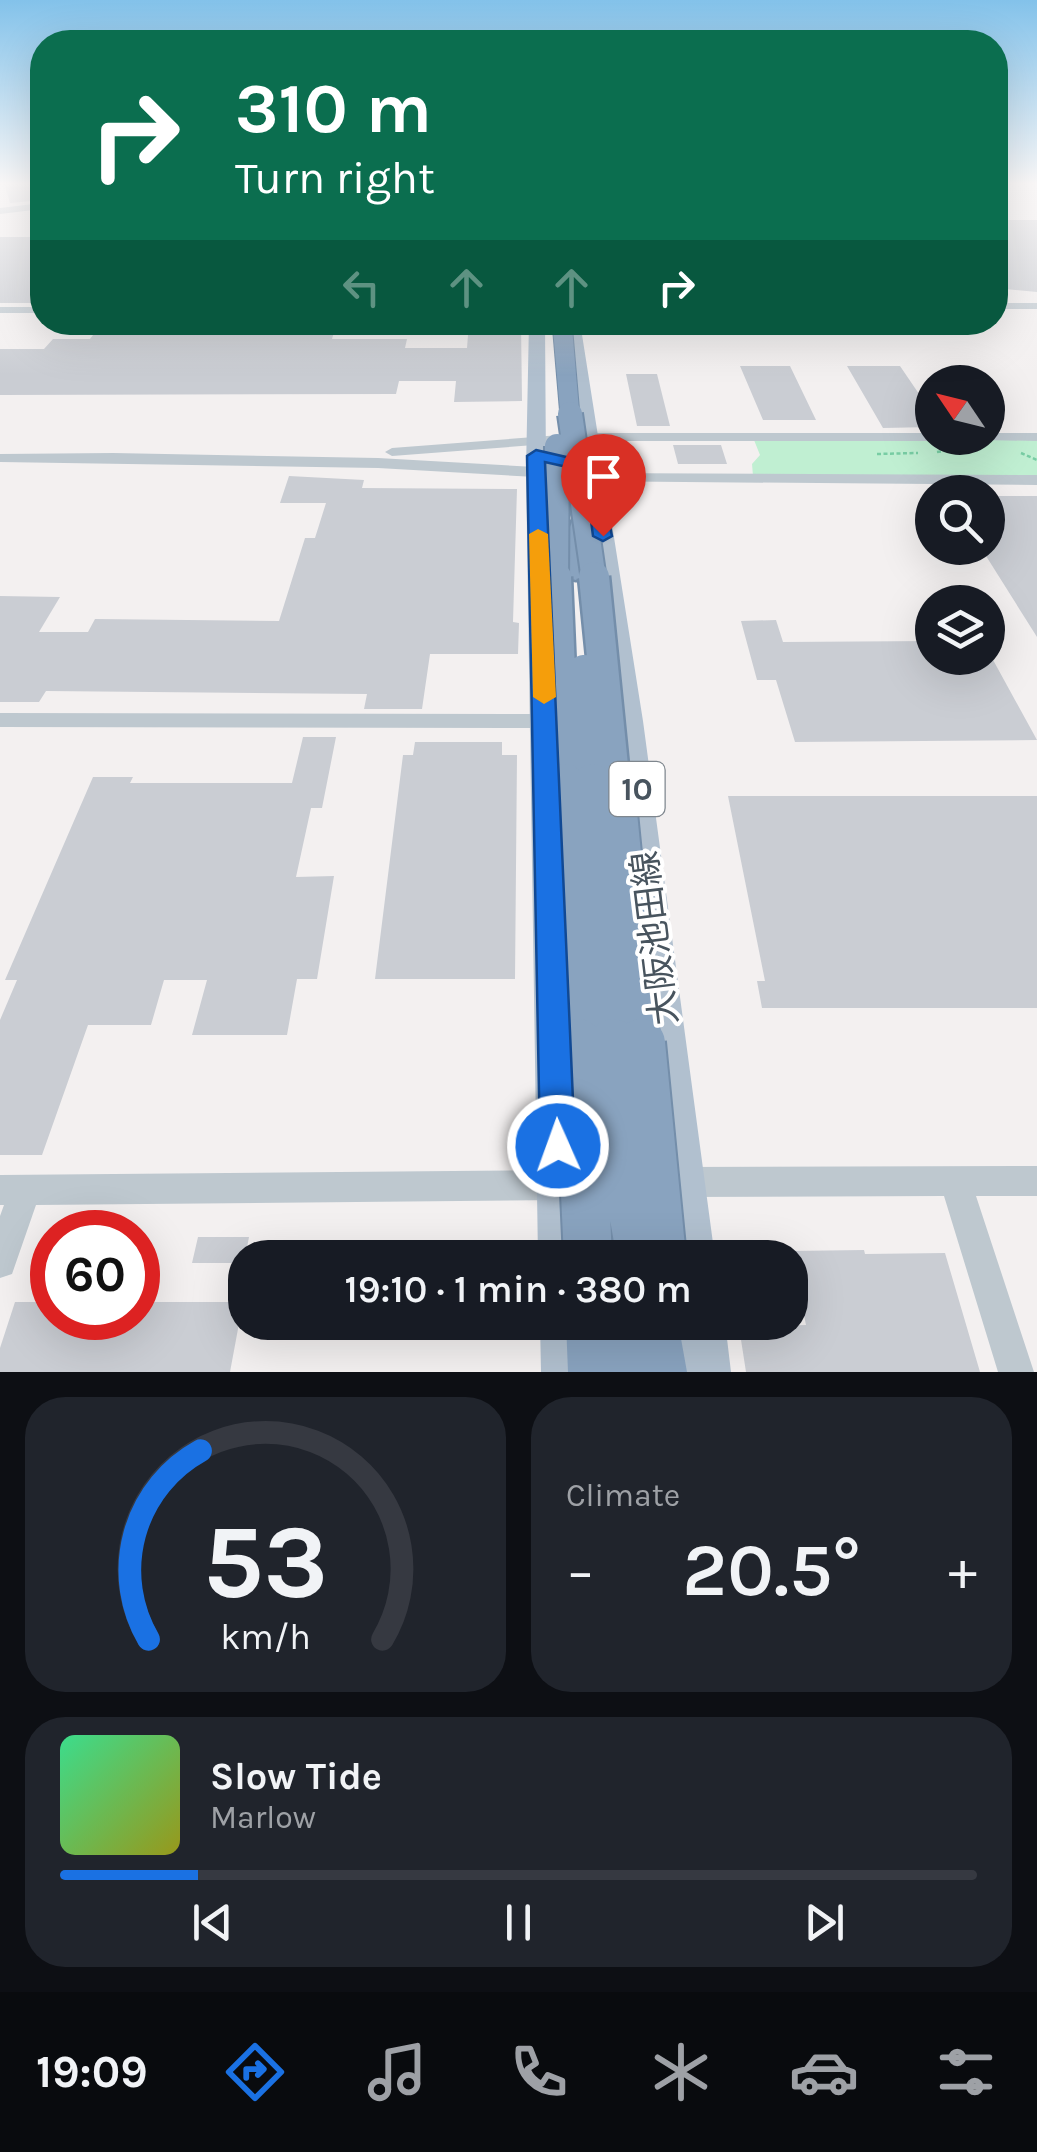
<!DOCTYPE html>
<html lang="en">
<head>
<meta charset="utf-8">
<style>
	body { margin:0; font-family:Karla,"Noto Sans JP",sans-serif; background:#20242c; color:#f1f3f6; height:100vh; display:flex; flex-direction:column; font-size:38px; white-space:nowrap }
	* { box-sizing:border-box; margin:0 }
	p { font-size:32px; color:#9ea1a6 }
	.icon { flex:none; width:55px; height:55px; fill:none; stroke:currentColor; stroke-width:2; stroke-linecap:round; stroke-linejoin:round }
	.map { position:relative; height:1372px; overflow:hidden }
	.drawer { display:flex; flex-direction:column; gap:25px; padding:25px; background:#0d0f14; flex:1 }
	.drawer>* { flex:none }
	.guide { position:absolute; left:30px; top:30px; width:978px; height:305px; border-radius:40px; box-shadow:0 10px 40px #0002; background:#0b6e4f; color:#fff; overflow:hidden }
	.needle { width:65px; rotate:305deg }
	.buttons { position:absolute; left:915px; top:365px; display:grid; gap:20px }
	.buttons a { display:grid; place-items:center; width:90px; height:90px; border-radius:50%; background:#171b24; box-shadow:0 10px 40px #0002; font-size:50px }
	.speed { position:absolute; left:30px; top:1210px; display:flex; gap:20px; font-size:50px; font-weight:700; text-align:center }
	.speed>* { display:grid; place-content:center; width:130px; height:130px; border-radius:50%; background:#171b24; box-shadow:0 10px 40px #0002; line-height:1 }
	.speed .limit { border:15px solid #d22; background:#fff; color:#111 }
	.pin { position:absolute; display:grid; place-items:center; width:85px; height:85px; color:#fff; margin:-102px -42px; border-radius:50% 50% 50% 0; rotate:-45deg; box-shadow:0 0 10px #0007 }
	.pin .icon { rotate:45deg }
	.me { position:absolute; width:110px; margin:-55px; rotate:358deg; stroke-linejoin:round; filter:drop-shadow(0 0 8px #0008) }
	.turn { display:flex; align-items:center; gap:35px; height:210px; padding:0 40px; font-size:45px }
	.turn .icon { width:130px; height:130px; stroke-width:2.5 }
	.turn b { display:block; font-size:70px; line-height:85px }
	.lanes { display:flex; align-items:center; height:95px; padding:0 40px; background:#0003; justify-content:center; gap:50px; direction:ltr }
	.lanes .off { opacity:.35 }
	.big { font-size:75px; font-weight:600; line-height:1.1 }
	.drawer .widget { flex:1; display:flex; flex-direction:column; justify-content:center; gap:15px; min-width:0; padding:0 35px; border-radius:40px; background:#20242c }
	.drawer .dial { align-items:center; gap:0 }
	.dial svg { height:260px; overflow:visible; fill:none; stroke:#363941; stroke-width:7; stroke-linecap:round; text-anchor:middle }
	.dial text { fill:#f1f3f6; stroke:none }
	.song { display:flex; align-items:center; gap:30px }
	.cover { width:120px; height:120px; border-radius:15px; background:linear-gradient(135deg,hsl(150 70% 55%),hsl(60 70% 35%)) }
	.played { height:10px; border-radius:5px; background:linear-gradient(90deg,#1a71e3 15%,#363941 15%) }
	.keys { display:flex; justify-content:space-around; direction:ltr }
	.heat { display:flex; justify-content:space-between; align-items:center; font-size:55px; direction:ltr }
	.drawer .tiles { flex:1; display:grid; gap:25px; grid-template-columns:1fr 1fr }
	.widget:last-child { grid-column:span 2 }
	.trip { position:absolute; left:228px; top:1240px; width:580px; height:100px; border-radius:40px; background:#171b24; box-shadow:0 10px 40px #0002; font-weight:600; line-height:100px; text-align:center }
	.dock { display:flex; height:160px; justify-content:space-around; align-items:center; background:#090b0e; color:#9ea1a6 }
	.dock .icon { width:70px; height:70px }
	.dock .active { color:#1a71e3 }
	.dock b { font-size:45px; color:#f1f3f6 }
	.map>svg:first-child { display:block }
</style>
</head>
<body>
<div class="map">
<svg width="1037" height="1372" viewBox="0 0 1037 1372">
	<rect width="100%" height="100%" fill="#f3f0f0"/>
	<!-- green -->
	<path fill="#c0efd2" d="M754 440H1037V476H753L752 464 760 455Z"/>
	<!-- building -->
	<path fill="#cacdd3" d="M4 182H42V200L10 203Z
		M995 220H1037V292L995 288Z
		M0 237H42V298L37 303H0Z
		M103 322H337L332 339H407L405 348H467L469 322H521L522 401 454 402 456 381H399L396 394 0 395V349H44L53 339H90Z
		M740 366H790L816 420H763Z
		M847 366H900L932 413V427L883 428Z
		M626 374H657L670 426H637Z
		M673 445H721L727 464H678Z
		M289 476 364 480 362 488 517 489 513 622 519 623 518 654H430L422 709H364L367 694 46 691 39 702H0V596L60 597 39 632H88L95 619 279 621 305 538H315L326 503H280Z
		M988 496H1037V637L981 548H988Z
		M776 620 783 642 932 641V658H992L1037 740 795 742 776 680H757L741 621Z
		M303 737H336L322 808H311L296 877 334 876 317 979H297L287 1035H192L207 980H164L151 1025H88L42 1155H0V1020L17 980H5L93 777H133L130 783H292Z
		M415 742H502V755H517L515 979H375L403 755H413Z
		M728 796H1037V1008H762L757 981H765Z
		M198 1237H249L244 1263H192Z
		M864 1250 865 1254 945 1253 980 1372H746L739 1327 806 1325 791 1251Z
		M15 1302H52V1318H138V1302H243L230 1372H0V1348Z"/>
	<g fill="none" stroke-linecap="round" stroke-linejoin="round">
		<!-- highway casing -->
		<g stroke="#748eaa" stroke-width="5">
			<path id="highway" d="M598 491 610 498 589 541V572L576 580 567 578C556 557 574 497 598 491Z
				M566 1322H678L687 1372H568Z"/>
		</g>
		<!-- path -->
		<path stroke="#78cda4" stroke-width="2.5" stroke-dasharray="4 2.5" stroke-linecap="butt" d="M937 452 977 446
			M1021 453 1037 460
			M877 454 918 453"/>
		<!-- minor -->
		<path fill="#bec8cf" fill-rule="evenodd" d="M42 203V209L0 214V208Z
			M995 303H1037V309H995Z
			M0 307H42V313H0Z
			M586 433H932V438H939L932 441H586L392 456 385 452 392 448Z
			M988 433H1037V441L983 440 981 438H988Z
			M113 453 378 458 553 468 561 473 553 478 378 468 0 462V454Z
			M582 473 1037 475V485L577 481 574 478Z
			M0 713 553 714 563 721 553 728 0 727Z
			M1037 1166V1196H976L1034 1372H998L944 1196 679 1197 668 1193 663 1182 668 1171 679 1167Z
			M560 1170 571 1174 576 1185 571 1196 560 1200 36 1205 12 1274 0 1278V1216L4 1205H0V1175Z"/>
		<!-- major -->
		<path fill="#b1c0cf" fill-rule="evenodd" d="M529 322H545L546 470 583 1258H538L526 470Z
			M564 322H580L643 721 715 1258H670L615 721Z
			M540 1322H587L589 1372H541Z
			M678 1322H725L731 1372H683Z"/>
		<!-- highway -->
		<use href="#highway" fill="#89a3bf" fill-rule="evenodd"/>
		<!-- highway-bridge-far4 casing -->
		<g stroke="#748eaa" stroke-width="21" stroke-linecap="butt">
			<path id="highway-bridge-far4" d="M562 322 570 416"/>
		</g>
		<!-- highway-bridge-far3 casing -->
		<g stroke="#748eaa" stroke-width="28" stroke-linecap="butt">
			<path id="highway-bridge-far3" d="M570 414 594 580
				M556 580 557 446"/>
		</g>
		<!-- highway-bridge-far2 casing -->
		<g stroke="#748eaa" stroke-width="35" stroke-linecap="butt">
			<path id="highway-bridge-far2" d="M556 577 565 786
				M594 577 615 786
				M584 670 593 786"/>
		</g>
		<!-- highway-bridge-far1 casing -->
		<g stroke="#748eaa" stroke-width="42" stroke-linecap="butt">
			<path id="highway-bridge-far1" d="M565 783 578 1046
				M593 783 613 1046
				M615 783 641 1046"/>
		</g>
		<!-- highway-bridge casing -->
		<g stroke="#748eaa" stroke-width="52" stroke-linecap="butt">
			<path id="highway-bridge" d="M578 1043 588 1258
				M613 1043 621 1142 641 1258
				M641 1043 662 1258"/>
		</g>
		<!-- highway-bridge-far4 -->
		<use href="#highway-bridge-far4" stroke="#89a3bf" stroke-width="19"/>
		<!-- highway-bridge-far3 -->
		<use href="#highway-bridge-far3" stroke="#89a3bf" stroke-width="24"/>
		<!-- highway-bridge-far2 -->
		<use href="#highway-bridge-far2" stroke="#89a3bf" stroke-width="30"/>
		<!-- highway-bridge-far1 -->
		<use href="#highway-bridge-far1" stroke="#89a3bf" stroke-width="38"/>
		<!-- highway-bridge -->
		<use href="#highway-bridge" stroke="#89a3bf" stroke-width="48"/>
	</g>
	<!-- sky -->
	<linearGradient id="sky" x2="0" y2="1"><stop stop-color="#83c2ea"/><stop offset="0.49" stop-color="#faf8f8"/><stop offset="1" stop-color="#faf8f8" stop-opacity="0"/></linearGradient>
	<rect width="1037" height="375" fill="url(#sky)"/>
	<!-- route -->
	<path fill="#1a71e3" stroke="#114994" stroke-width="2.5" d="M536 450 579 460 600 476 612 536 603 541 593 536 586 481 567 467 545 462 575 1146 570 1158 558 1163 545 1158 540 1146 527 456Z"/>
	<!-- slow -->
	<path fill="#f59e0b" d="M538 529 548 534 556 697 544 704 533 697 529 534Z"/>
	<g text-anchor="middle" dominant-baseline="central" stroke-width="8" stroke-linejoin="round" paint-order="stroke">
		<!-- shield labels -->
		<rect fill="#fff" stroke="#7f878e" stroke-width="2.5" x="609.5" y="762" width="55" height="54" rx="8"/>
		<g font-size="32" font-weight="bold" fill="#48545e">
			<text x="637" y="789">10</text>
		</g>
		<!-- street labels -->
		<g font-size="35" fill="#48545e" stroke="#fff">
			<text transform="translate(655 938) rotate(-97)">大阪池田線</text>
		</g>
	</g>
</svg>
<div class="buttons">
<a><svg class="needle" viewBox="-14 -14 28 28"><path d="M0-13l5 13h-10z" fill="#e53935"/><path d="M0 13l5-13h-10z" fill="#9ea1a6"/></svg></a>
<a><svg class="icon" aria-label="search" viewBox="0 0 24 24"><circle cx="10" cy="10" r="6"/><path d="M15 15l6 6"/></svg></a>
<a><svg class="icon" aria-label="layers" viewBox="0 0 24 24"><path d="M12 4l9 5-9 5-9-5zM3 14l9 5 9-5"/></svg></a>
</div>
<div class="speed"><div class="limit">60</div></div>
<div class="pin" style="left:603px;top:536px;background:#d93025"><svg class="icon" aria-label="arrive" viewBox="0 0 24 24"><path d="M6 21V4h12l-3 4 3 4H6"/></svg></div>
<svg class="me" style="left:558px;top:1146px" viewBox="-20 -20 40 40"><circle r="17" fill="#1a71e3" stroke="#fff" stroke-width="3"/><path d="M0-11L8 9 0 5-8 9z" fill="#fff"/></svg>
<div class="trip">19:10 · 1 min · 380 m</div>
<div class="guide">
<div class="turn"><svg class="icon" aria-label="right" viewBox="0 0 24 24"><path d="M7 20v-9h11M14 6l5 5-5 5"/></svg><div><b>310 m</b>Turn right</div></div>
<div class="lanes"><svg class="icon off" aria-label="left" viewBox="0 0 24 24"><path d="M17 20v-9H6M10 6l-5 5 5 5"/></svg><svg class="icon off" aria-label="ahead" viewBox="0 0 24 24"><path d="M12 20V5M6 11l6-6 6 6"/></svg><svg class="icon off" aria-label="ahead" viewBox="0 0 24 24"><path d="M12 20V5M6 11l6-6 6 6"/></svg><svg class="icon" aria-label="right" viewBox="0 0 24 24"><path d="M7 20v-9h11M14 6l5 5-5 5"/></svg></div>
</div>
</div>
<section class="drawer">
<div class="tiles">
<div class="widget dial"><svg viewBox="0 0 100 80">
<path d="M14 69A42 42 0 1 1 86 69"/>
<path d="M14 69A42 42 0 0 1 30 11" stroke="#1a71e3"/>
<text x="50" y="56" font-size="32" font-weight="700">53</text>
<text x="50" y="72" font-size="11">km/h</text>
</svg></div>
<div class="widget"><p>Climate</p>
<div class="heat"><a>−</a><b class="big">20.5°</b><a>+</a></div>
</div>
<div class="widget">
<div class="song"><i class="cover"></i><div><b>Slow Tide</b><p>Marlow</p></div></div>
<div class="played"></div>
<div class="keys"><svg class="icon" aria-label="previous" viewBox="0 0 24 24"><path d="M18 5L8 12l10 7zM5 5v14"/></svg><svg class="icon" aria-label="pause" viewBox="0 0 24 24"><path d="M8 5v14M16 5v14"/></svg><svg class="icon" aria-label="next" viewBox="0 0 24 24"><path d="M6 5l10 7-10 7zM19 5v14"/></svg></div>
</div>
</div>
</section>
<nav class="dock">
<b>19:09</b>
<svg class="icon active" aria-label="directions" viewBox="0 0 24 24"><path d="M12 3l9 9-9 9-9-9zM9 14v-3h6M13 9l2 2-2 2"/></svg>
<svg class="icon" aria-label="music" viewBox="0 0 24 24"><path d="M9 18V5l10-2v13"/><circle cx="6" cy="18" r="3"/><circle cx="16" cy="16" r="3"/></svg>
<svg class="icon" aria-label="phone" viewBox="0 0 24 24"><path d="M5 4h4l2 5-3 2q2 4 5 5l2-3 5 2v4C11 20 4 13 5 4z"/></svg>
<svg class="icon" aria-label="climate" viewBox="0 0 24 24"><path d="M12 3v18M4 7l16 10M4 17L20 7"/></svg>
<svg class="icon" aria-label="car" viewBox="0 0 24 24"><path d="M5 17H2v-5l4-1 3-4h7l3 4 3 1v5h-3M9 17h6M6 11h13"/><circle cx="7" cy="17" r="2"/><circle cx="17" cy="17" r="2"/></svg>
<svg class="icon" aria-label="filters" viewBox="0 0 24 24"><path d="M4 7h16M4 17h16"/><circle cx="9" cy="7" r="2"/><circle cx="15" cy="17" r="2"/></svg>
</nav>
</body>
</html>
